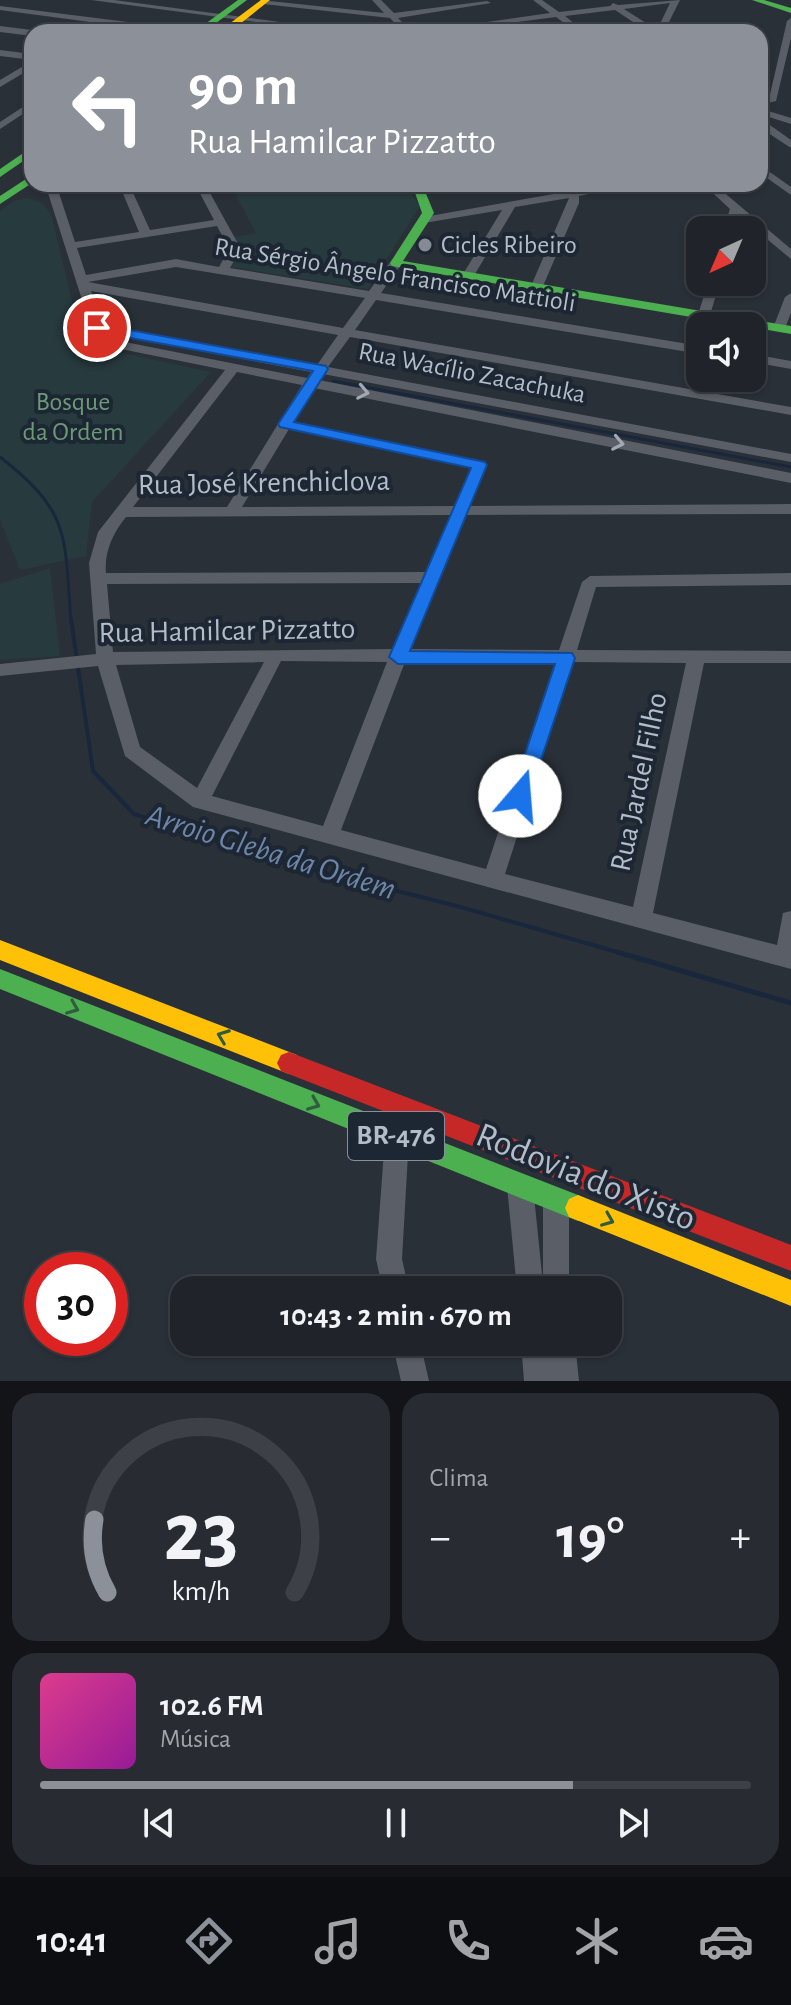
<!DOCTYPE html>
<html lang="pt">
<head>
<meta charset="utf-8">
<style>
	body { margin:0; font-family:"Alegreya Sans",sans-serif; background:#282c32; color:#f1f3f6; height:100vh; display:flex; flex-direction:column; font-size:30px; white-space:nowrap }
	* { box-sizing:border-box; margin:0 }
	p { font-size:26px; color:#a2a4a8 }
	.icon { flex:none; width:44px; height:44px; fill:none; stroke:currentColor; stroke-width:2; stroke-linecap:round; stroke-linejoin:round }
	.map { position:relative; height:1381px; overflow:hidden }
	.drawer { display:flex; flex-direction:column; gap:12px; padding:12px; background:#121417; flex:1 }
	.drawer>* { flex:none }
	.top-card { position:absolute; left:24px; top:24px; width:744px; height:168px; border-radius:24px; box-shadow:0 2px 6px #0004,0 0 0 2px #3d4147; background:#8c9099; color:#fff; overflow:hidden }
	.needle { width:52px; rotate:224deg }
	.controls { position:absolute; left:686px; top:216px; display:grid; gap:16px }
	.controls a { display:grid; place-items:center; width:80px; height:80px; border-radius:16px; background:#20242a; box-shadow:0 2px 6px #0004,0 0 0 2px #3d4147; font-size:40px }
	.speed { position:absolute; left:24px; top:1252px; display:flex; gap:16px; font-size:40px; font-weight:700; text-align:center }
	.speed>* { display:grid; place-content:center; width:104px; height:104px; border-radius:50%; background:#20242a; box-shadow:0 2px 6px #0004,0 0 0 2px #3d4147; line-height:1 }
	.speed .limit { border:12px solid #d22; background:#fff; color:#111 }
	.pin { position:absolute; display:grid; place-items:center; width:68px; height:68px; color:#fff; margin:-34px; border:4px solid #fff; border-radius:50%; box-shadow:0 2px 8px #0007 }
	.me { position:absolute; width:88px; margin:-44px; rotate:18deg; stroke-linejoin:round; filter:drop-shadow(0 0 6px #0008) }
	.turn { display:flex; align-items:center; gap:28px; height:168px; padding:0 32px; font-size:36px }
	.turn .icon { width:104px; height:104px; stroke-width:2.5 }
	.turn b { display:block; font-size:56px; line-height:68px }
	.big { font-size:60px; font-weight:700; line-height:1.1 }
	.drawer .card { flex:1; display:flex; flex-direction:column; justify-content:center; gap:12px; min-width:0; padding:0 28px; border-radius:24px; background:#282c32 }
	.drawer .dial { align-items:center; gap:0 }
	.dial svg { height:208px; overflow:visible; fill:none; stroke:#3d4147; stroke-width:7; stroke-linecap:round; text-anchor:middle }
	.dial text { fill:#f1f3f6; stroke:none }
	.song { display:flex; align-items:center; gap:24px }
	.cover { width:96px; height:96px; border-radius:12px; background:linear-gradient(135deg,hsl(330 70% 55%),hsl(300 70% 35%)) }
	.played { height:8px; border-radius:4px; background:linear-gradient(90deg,#8c9099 75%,#3d4147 75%) }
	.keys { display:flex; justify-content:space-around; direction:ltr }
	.heat { display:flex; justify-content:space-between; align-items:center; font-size:44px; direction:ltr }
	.drawer .tiles { flex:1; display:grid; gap:12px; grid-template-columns:1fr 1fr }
	.card:last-child { grid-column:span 2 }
	.trip { position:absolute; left:170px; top:1276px; width:452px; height:80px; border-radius:24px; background:#20242a; box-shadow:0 2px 6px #0004,0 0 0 2px #3d4147; font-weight:700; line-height:80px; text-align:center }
	.tabs { display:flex; height:128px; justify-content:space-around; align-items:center; background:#0d0e11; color:#a2a4a8 }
	.tabs .icon { width:56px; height:56px }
	.tabs .current { color:#8c9099 }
	.tabs b { font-size:36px; color:#f1f3f6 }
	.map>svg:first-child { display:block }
</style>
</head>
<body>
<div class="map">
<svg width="791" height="1381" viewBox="0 0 791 1381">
	<rect width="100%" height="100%" fill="#2a3038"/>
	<!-- green -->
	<path fill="#273a3e" d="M230 184H403L420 206 368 289 231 267 241 252 234 237 256 233Z
		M27 198 42 203 51 214 73 305 69 325 85 345 211 372 92 502 86 556 20 570 0 520V211L13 201Z
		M50 568 60 656 0 660V584Z"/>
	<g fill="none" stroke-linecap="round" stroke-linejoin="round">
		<!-- stream-far2 -->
		<path stroke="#19273c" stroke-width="3" d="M333 381 791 467
			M0 457C72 513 64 536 71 621"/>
		<!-- stream-far1 -->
		<path stroke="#19273c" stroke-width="4" d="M71 619 93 771 134 814 278 861 457 906 624 954"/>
		<!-- stream -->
		<path stroke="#19273c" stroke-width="5" d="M617 952 791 1003"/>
		<!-- street -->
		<path fill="#5a5e66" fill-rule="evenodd" d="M91 0H114L355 32H331Z
			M260 0 384 13 372 0H381L394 13 487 1 491 3 398 18 412 32H403L390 18 263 4Z
			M533 0H542L559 12 610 6 613 3 618 5 680 0 664 32H648L615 10 565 16 585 32H576L556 17 439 32H415L550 13ZM670 3 657 30 624 9Z
			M0 6 184 29 188 32H165L0 10Z
			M791 18V38L776 101 768 103 787 21Z
			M0 26 32 30 36 32H32V36L0 32Z
			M0 50 32 54V60L0 56Z
			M32 61V68L0 87V80Z
			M32 101V108L0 129V122Z
			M765 110 791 118V124L769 117 767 123 791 140V148L765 131 760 136V114Z
			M760 165 791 187V195L760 173Z
			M40 184H81L58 190 75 242 139 232 119 184H129L150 230 214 220 195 184H205L241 249 230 268 369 291 392 260 396 259 402 263 381 293 700 346V354L376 300 355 330 791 407V415L350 337 328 367 791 454V462L323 374 319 380 791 473V483L314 388 294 422 485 462 487 465 470 506 791 504V514L466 515 410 649 559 650 582 582 590 576 791 573V585L596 587 577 650 791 651V663H704L653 913 777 945 783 913 791 911V969L193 807 125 756 98 666 0 676V664L96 654 89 563 98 532 225 370 116 348 92 331 47 190ZM217 226 229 249 219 267 176 259 86 275 77 248ZM176 267 365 298 343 328 88 282ZM91 291 338 335 317 365 116 327 110 331 103 326ZM115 334 116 335 311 372 307 378 125 342ZM237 372 302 385 227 507H133ZM289 429 471 468 455 506 242 507ZM451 515 426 572 106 573C104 552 113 533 126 517ZM422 583 393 649 113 652 107 584ZM281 661 387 662 323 826 212 796ZM264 662 197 788 140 747 116 665ZM405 662H555L486 869 341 830ZM573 662 686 663 633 907 505 874Z
			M612 184H635L579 196V203L543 286 537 290 531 286 569 198 515 207 475 274 469 278 463 274 502 210 424 223 418 220 424 217 565 192 562 188 567 185 576 190Z
			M703 184H714L791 249V259L739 216 735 230H723L730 209Z
			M708 282H720L710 315 704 319 698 315Z
			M791 293V313L785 328 774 331 773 328 785 297Z
			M752 354 791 361V369L752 362Z
			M397 1125 406 1128 409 1137 402 1259 409 1290H383L376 1259 385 1137 388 1128Z
			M520 1173 529 1177 533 1186 543 1284V1200L547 1191 556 1187 565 1191 569 1200V1290H517L507 1186 511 1177Z
			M392 1342H420L429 1381H401Z
			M521 1342H575L579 1381H524Z"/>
		<!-- fast -->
		<path fill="#4caf50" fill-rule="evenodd" d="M238 0H247L204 32H194Z
			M752 0H764L791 8V13Z
			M32 147V155L0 177V169Z
			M32 175V183L0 204V196Z
			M412 184H422L434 213 403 261 791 326V334L392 266 390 263 422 213Z
			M0 969 578 1195 587 1199 591 1208 587 1217 578 1221 0 989Z"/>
		<!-- slow -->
		<path fill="#ffc107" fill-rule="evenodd" d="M261 0H270L235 28H229V24Z
			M0 940 297 1055 301 1063 297 1071 289 1074 0 960Z
			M578 1195 791 1280V1306L569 1217 565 1208 569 1199Z"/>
		<!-- jam -->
		<path fill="#c62828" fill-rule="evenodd" d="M289 1052 791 1245V1271L281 1071 277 1063 281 1055Z"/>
	</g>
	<!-- one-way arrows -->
	<defs><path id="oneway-chevron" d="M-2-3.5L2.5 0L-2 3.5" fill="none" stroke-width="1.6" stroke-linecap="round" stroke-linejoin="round" transform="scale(2)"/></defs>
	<g stroke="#a2a9b5">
		<use href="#oneway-chevron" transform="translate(363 392) rotate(11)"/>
		<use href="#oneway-chevron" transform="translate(618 443) rotate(11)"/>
	</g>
	<g stroke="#305d3f">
		<use href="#oneway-chevron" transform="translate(73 1008) rotate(22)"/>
		<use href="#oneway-chevron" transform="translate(223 1036) rotate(-159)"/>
		<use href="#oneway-chevron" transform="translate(314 1104) rotate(22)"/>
		<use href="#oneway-chevron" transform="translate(608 1220) rotate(22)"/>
	</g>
	<!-- route -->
	<path fill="#1a73e8" stroke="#114b97" stroke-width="2" d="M97 324 326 366 328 369 294 422 485 462 487 465 410 651 572 653 575 658 527 802 520 804 511 796 555 664H398L389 657 471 468 280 427 278 424 313 371 92 331 91 328Z"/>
	<!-- markers -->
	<circle fill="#848b96" stroke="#1d2633" stroke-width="3" cx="425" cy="245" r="8"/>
	<g text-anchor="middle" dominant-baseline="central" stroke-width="8" stroke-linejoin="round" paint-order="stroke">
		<!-- far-poi labels -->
		<g font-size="26" fill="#b4bcc9" stroke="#1d2633" text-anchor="start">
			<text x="441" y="245">Cicles Ribeiro</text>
		</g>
		<!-- far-street labels -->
		<g font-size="26" fill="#b4bcc9" stroke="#1d2633">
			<text transform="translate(395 275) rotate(9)">Rua Sérgio Ângelo Francisco Mattioli</text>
			<text transform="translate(472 373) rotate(11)">Rua Wacílio Zacachuka</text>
		</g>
		<!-- far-park labels -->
		<g font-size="26" fill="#6b9a76" stroke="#1d2633">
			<text x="73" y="402">Bosque<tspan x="73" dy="30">da Ordem</tspan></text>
		</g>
		<!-- shield labels -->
		<rect fill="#1d2633" stroke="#878f9c" stroke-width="2" x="348" y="1112" width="96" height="48" rx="6"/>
		<g font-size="28" font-weight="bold" fill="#b4bcc9">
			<text x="396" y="1136">BR-476</text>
		</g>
		<!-- street labels -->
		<g font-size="30" fill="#b4bcc9" stroke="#1d2633">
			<text transform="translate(264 483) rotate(-1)">Rua José Krenchiclova</text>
			<text transform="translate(227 631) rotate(-1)">Rua Hamilcar Pizzatto</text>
			<text transform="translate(639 782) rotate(-78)">Rua Jardel Filho</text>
		</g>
		<!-- water labels -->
		<g font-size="32" font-style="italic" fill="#6d86a8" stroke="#1d2633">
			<text transform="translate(271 852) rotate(17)">Arroio Gleba da Ordem</text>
		</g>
		<!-- near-street labels -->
		<g font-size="36" fill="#b4bcc9" stroke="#1d2633">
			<text transform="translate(586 1177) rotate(22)">Rodovia do Xisto</text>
		</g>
	</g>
</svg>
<div class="controls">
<a><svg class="needle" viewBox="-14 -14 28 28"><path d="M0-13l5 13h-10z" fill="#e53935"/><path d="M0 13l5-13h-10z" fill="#a2a4a8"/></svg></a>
<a><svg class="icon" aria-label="sound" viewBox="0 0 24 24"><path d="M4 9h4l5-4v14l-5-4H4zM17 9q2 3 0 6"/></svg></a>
</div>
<div class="speed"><div class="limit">30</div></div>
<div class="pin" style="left:97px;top:328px;background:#d93025"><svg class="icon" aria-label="arrive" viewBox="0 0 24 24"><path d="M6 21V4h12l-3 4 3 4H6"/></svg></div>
<svg class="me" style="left:520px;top:796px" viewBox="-20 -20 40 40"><circle r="19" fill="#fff"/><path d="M0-13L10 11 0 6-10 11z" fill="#1a73e8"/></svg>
<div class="trip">10:43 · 2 min · 670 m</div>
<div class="top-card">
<div class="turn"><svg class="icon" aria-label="left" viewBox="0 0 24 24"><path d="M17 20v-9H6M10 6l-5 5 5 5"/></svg><div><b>90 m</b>Rua Hamilcar Pizzatto</div></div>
</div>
</div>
<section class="drawer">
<div class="tiles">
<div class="card dial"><svg viewBox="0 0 100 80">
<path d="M14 69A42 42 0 1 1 86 69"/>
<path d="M14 69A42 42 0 0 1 9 41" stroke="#8c9099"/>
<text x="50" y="56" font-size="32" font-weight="700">23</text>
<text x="50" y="72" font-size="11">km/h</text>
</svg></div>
<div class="card"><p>Clima</p>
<div class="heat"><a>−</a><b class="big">19°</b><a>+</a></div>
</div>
<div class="card">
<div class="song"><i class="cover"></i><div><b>102.6 FM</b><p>Música</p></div></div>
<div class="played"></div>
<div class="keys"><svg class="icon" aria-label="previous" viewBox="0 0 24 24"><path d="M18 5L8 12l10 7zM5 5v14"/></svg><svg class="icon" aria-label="pause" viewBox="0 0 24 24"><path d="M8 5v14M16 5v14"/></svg><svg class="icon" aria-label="next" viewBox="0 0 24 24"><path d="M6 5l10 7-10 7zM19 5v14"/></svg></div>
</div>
</div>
</section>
<nav class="tabs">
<b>10:41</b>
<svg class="icon current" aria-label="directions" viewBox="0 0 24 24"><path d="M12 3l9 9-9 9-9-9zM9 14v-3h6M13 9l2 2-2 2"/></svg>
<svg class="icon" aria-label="music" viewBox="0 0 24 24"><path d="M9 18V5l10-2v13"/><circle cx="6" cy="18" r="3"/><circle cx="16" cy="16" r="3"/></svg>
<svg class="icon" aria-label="phone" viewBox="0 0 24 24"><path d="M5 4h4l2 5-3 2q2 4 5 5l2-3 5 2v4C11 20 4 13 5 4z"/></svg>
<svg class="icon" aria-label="climate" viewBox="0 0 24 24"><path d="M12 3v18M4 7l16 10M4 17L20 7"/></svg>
<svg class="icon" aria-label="car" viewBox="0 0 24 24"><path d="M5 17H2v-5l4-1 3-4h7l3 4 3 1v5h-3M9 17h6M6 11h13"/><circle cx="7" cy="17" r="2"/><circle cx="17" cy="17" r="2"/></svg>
</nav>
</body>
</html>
